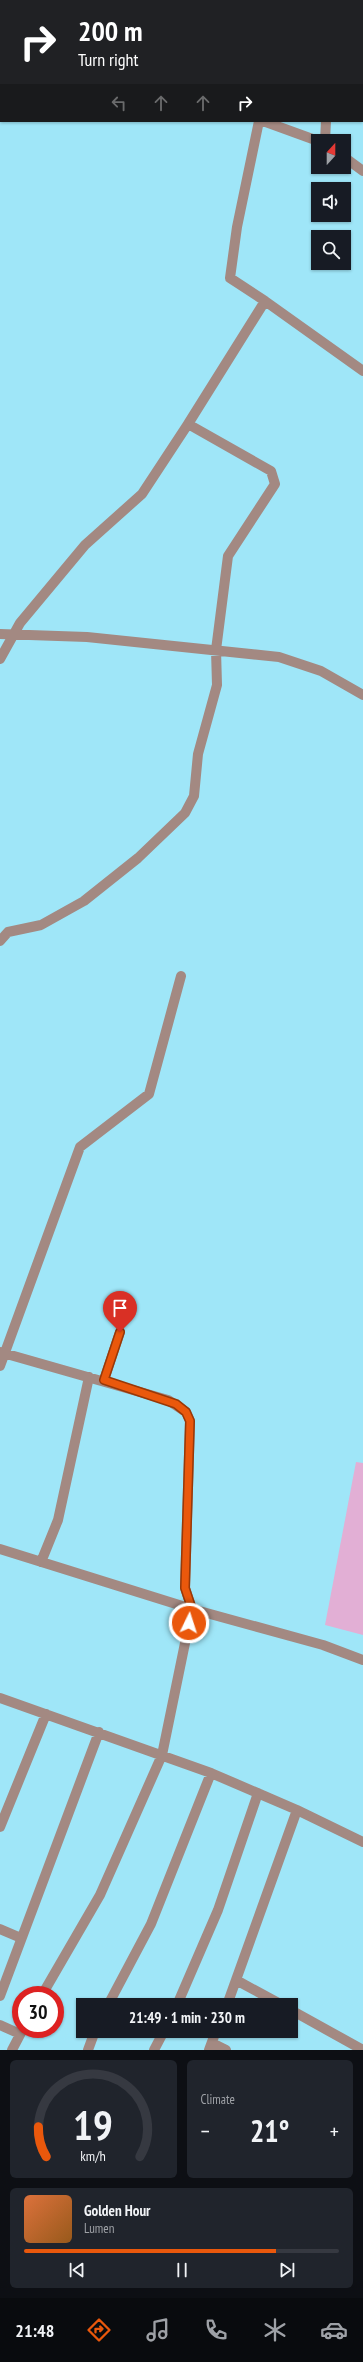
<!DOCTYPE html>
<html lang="en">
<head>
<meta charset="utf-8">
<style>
	body { margin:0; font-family:"PT Sans Narrow",sans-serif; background:#20242c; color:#f1f3f6; height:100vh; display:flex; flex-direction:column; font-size:15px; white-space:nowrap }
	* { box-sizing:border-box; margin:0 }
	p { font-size:13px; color:#9ea1a6 }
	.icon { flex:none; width:22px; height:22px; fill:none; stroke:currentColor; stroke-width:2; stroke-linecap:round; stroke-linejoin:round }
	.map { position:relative; height:2050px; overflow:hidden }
	.panel { display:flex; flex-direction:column; gap:10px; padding:10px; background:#0d0f14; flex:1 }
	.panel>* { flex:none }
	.banner { position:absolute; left:0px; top:0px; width:363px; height:122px; box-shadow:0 1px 3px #0004; background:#202124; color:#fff; overflow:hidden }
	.needle { width:26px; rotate:21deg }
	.controls { position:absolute; left:311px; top:134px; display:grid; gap:8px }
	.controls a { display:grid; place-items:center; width:40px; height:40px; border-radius:0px; background:#171b24; box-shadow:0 1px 3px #0004; font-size:20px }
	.speed { position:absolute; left:12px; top:1986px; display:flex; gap:8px; font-size:20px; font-weight:700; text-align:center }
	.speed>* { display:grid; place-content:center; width:52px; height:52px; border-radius:50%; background:#171b24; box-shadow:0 1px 3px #0004; line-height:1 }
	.speed .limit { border:6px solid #d22; background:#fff; color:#111 }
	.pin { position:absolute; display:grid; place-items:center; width:34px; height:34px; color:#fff; margin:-41px -17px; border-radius:50% 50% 50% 0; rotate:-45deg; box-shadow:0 0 4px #0007 }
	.pin .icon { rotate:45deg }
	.me { position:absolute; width:44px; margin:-22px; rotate:4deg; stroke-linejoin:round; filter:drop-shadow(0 0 3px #0008) }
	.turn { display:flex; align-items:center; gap:14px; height:84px; padding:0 12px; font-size:18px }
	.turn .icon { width:52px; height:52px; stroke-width:2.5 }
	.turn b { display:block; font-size:28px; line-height:34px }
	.lanes { display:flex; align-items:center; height:38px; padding:0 12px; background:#0003; justify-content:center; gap:20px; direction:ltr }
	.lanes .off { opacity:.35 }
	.big { font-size:30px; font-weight:600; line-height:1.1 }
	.panel .widget { flex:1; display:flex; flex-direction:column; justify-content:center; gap:6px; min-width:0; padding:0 14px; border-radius:6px; background:#20242c }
	.panel .dial { align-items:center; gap:0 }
	.dial svg { height:104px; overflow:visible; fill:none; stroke:#363941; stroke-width:7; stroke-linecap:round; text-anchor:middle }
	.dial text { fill:#f1f3f6; stroke:none }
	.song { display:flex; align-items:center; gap:12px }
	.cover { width:48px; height:48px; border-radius:6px; background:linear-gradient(135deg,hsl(20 70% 55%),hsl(30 70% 35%)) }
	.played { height:4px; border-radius:2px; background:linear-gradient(90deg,#ea580c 80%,#363941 80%) }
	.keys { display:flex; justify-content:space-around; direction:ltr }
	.heat { display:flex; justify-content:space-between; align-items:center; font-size:22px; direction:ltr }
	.panel .tiles { flex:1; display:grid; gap:10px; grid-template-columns:1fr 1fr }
	.widget:last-child { grid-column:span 2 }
	.trip { position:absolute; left:76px; top:1998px; width:222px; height:40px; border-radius:0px; background:#171b24; box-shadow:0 1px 3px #0004; font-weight:600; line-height:40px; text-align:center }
	.tab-bar { display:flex; height:64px; justify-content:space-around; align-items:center; background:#090b0e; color:#9ea1a6 }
	.tab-bar .icon { width:28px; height:28px }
	.tab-bar .current { color:#ea580c }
	.tab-bar b { font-size:18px; color:#f1f3f6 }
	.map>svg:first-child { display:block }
</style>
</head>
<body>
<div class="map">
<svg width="363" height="2050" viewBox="0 0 363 2050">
	<rect width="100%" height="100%" fill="#9fe6f8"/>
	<!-- green -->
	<path fill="#e2afd5" d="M356 1462 363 1463V1635L325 1625Z"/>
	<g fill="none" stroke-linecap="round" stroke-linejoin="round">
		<!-- minor -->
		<path stroke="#a38982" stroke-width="10" d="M321 0 322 1
			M0 70 1 71
			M263 121 318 141
			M325 141 326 121
			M344 157 363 171
			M265 301 363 371
			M0 634 87 637 279 657 321 671 363 695
			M0 659 20 623 85 545 142 494 188 424
			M0 941 8 932 41 925 84 901 138 858 185 813 194 796 198 754 217 685 216 650 228 556 275 484 271 471 188 424 265 301 230 278 237 227 259 121
			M0 1352 168 1400 186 1412 190 1421 185 1588 192 1609 162 1755 100 1895 42 1995
			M0 1366 80 1147 149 1094 181 976
			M104 1380 120 1332
			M0 1549 192 1609 323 1645 363 1660
			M41 1562 58 1520 89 1377
			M0 1698 211 1773 297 1810 363 1842
			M0 1827 46 1714
			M0 1929 21 1938
			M236 1980 282 2005
			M0 1996 99 1732
			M108 2005 151 1924 211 1773
			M177 2005 218 1910 258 1793
			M227 2005 297 1810
			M291 2010 363 2050
			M0 2025 20 2034
			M212 2043 226 2050
			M12 2050 23 2029
			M88 2050 95 2031
			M154 2050 164 2031
			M209 2050 216 2031"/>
	</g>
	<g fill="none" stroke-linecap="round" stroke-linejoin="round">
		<!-- route casing -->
		<g stroke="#983908" stroke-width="10">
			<path id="route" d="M120 1332 104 1380 176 1404 186 1412 190 1421 185 1588 192 1609 189 1623"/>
		</g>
		<!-- route -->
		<use href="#route" stroke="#ea580c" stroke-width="7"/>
	</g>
</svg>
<div class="controls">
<a><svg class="needle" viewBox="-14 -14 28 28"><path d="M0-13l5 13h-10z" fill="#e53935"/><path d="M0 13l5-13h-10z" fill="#9ea1a6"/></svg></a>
<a><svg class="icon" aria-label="sound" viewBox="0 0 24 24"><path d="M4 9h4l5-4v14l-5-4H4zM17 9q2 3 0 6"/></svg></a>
<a><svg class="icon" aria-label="search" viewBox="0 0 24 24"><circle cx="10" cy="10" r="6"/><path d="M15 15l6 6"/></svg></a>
</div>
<div class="speed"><div class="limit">30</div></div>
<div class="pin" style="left:120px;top:1332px;background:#d93025"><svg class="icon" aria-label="arrive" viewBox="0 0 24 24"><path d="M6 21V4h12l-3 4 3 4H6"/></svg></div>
<svg class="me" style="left:189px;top:1623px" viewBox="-20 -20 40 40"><circle r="17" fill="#ea580c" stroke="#fff" stroke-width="3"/><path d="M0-11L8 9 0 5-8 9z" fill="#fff"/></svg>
<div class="trip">21:49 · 1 min · 230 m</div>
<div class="banner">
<div class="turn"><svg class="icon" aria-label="right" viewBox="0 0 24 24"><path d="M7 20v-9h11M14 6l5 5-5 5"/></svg><div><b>200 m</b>Turn right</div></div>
<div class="lanes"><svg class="icon off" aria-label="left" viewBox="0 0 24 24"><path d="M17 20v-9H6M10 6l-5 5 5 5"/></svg><svg class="icon off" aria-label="ahead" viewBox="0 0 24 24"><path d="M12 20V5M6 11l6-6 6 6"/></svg><svg class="icon off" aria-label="ahead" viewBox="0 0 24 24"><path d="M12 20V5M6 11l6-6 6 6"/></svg><svg class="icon" aria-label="right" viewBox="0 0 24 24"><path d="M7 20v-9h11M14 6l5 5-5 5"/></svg></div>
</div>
</div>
<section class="panel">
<div class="tiles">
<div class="widget dial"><svg viewBox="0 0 100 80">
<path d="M14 69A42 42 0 1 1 86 69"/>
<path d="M14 69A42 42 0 0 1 8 46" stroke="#ea580c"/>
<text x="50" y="56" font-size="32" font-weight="700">19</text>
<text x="50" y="72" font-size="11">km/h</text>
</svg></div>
<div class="widget"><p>Climate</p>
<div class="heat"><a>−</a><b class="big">21°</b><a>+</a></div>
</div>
<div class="widget">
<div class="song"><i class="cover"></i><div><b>Golden Hour</b><p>Lumen</p></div></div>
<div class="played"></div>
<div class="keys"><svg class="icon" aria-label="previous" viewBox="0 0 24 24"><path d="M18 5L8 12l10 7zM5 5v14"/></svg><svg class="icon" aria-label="pause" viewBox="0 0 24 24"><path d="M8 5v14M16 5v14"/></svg><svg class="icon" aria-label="next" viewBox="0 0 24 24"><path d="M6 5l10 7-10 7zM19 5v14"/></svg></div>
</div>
</div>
</section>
<nav class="tab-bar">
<b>21:48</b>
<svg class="icon current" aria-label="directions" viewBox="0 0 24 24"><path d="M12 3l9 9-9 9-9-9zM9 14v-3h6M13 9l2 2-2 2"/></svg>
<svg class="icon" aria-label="music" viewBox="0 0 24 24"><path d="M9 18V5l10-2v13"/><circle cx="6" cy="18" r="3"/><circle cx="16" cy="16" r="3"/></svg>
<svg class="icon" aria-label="phone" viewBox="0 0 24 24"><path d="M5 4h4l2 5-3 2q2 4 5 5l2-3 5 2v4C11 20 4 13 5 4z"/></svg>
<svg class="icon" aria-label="climate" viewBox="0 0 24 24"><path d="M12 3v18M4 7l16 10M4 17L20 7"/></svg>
<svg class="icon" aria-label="car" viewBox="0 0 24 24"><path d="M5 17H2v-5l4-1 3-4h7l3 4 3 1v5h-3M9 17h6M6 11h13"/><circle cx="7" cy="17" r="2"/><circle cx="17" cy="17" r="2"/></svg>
</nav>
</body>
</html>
